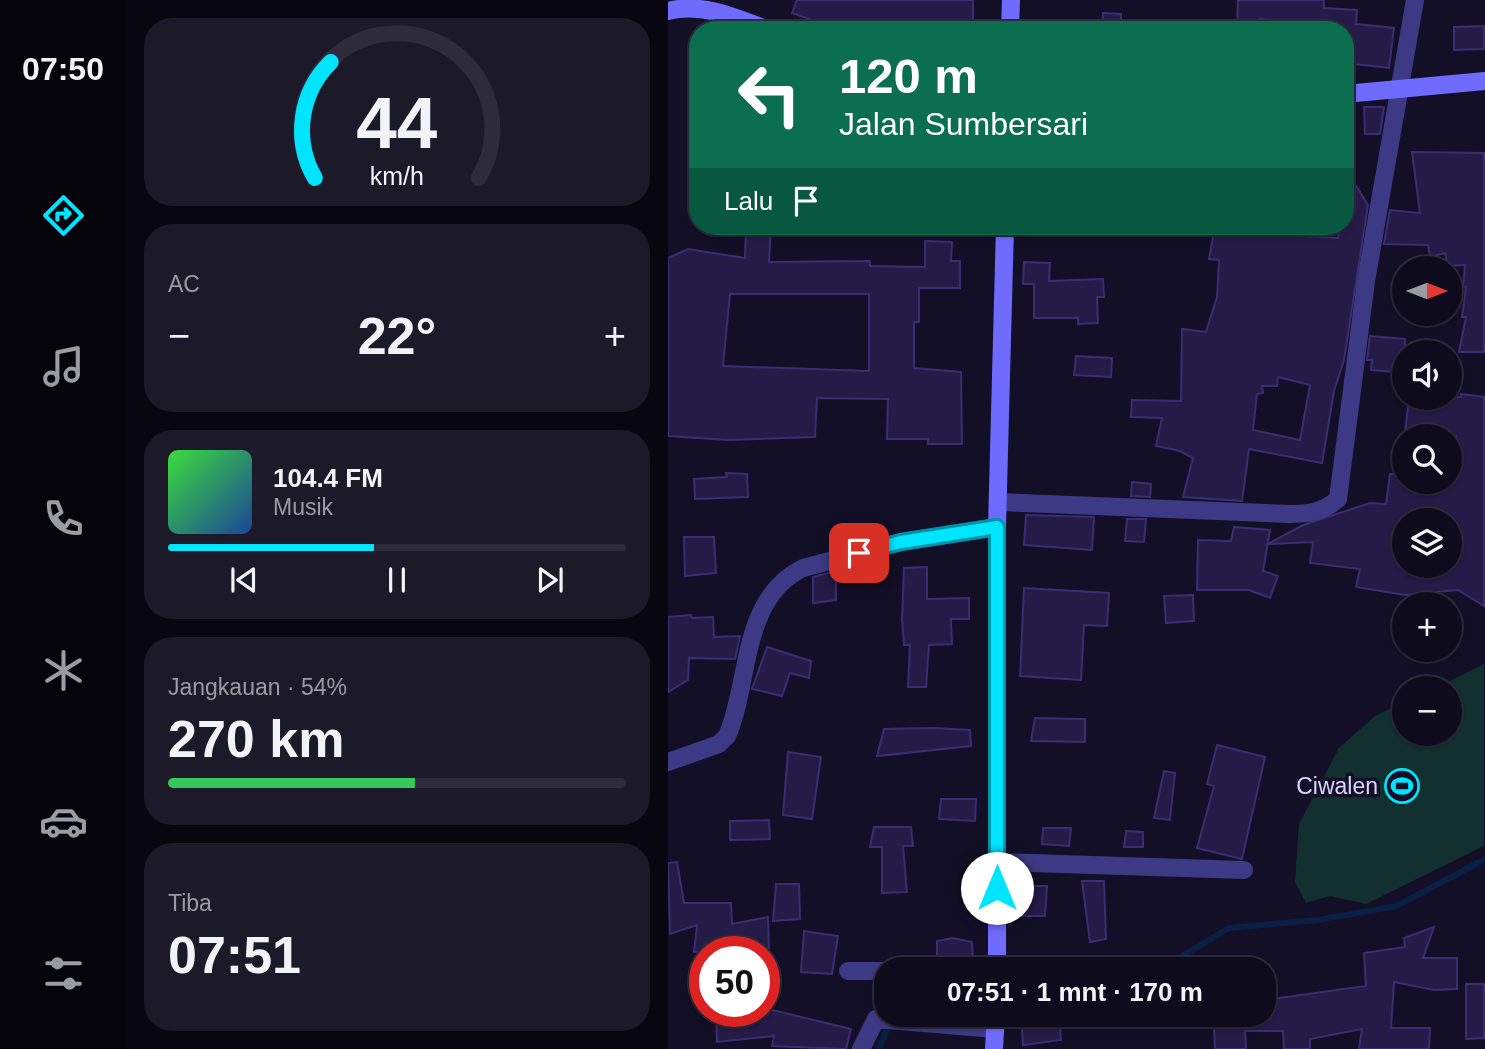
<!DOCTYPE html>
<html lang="id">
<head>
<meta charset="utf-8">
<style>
	body { margin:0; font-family:Arial,sans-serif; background:#1c1929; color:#f1f3f6; height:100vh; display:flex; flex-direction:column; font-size:26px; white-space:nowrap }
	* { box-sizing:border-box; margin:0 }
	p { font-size:23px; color:#9b9ba3 }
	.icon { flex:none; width:38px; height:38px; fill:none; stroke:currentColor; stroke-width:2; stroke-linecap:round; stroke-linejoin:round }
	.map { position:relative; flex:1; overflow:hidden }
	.side { display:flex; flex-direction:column; gap:18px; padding:18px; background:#08060f; width:542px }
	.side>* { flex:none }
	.hud { position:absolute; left:21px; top:21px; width:665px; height:214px; border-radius:28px; box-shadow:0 2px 5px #0004,0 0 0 2px #2e2b3b; background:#0b6e4f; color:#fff; overflow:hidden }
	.needle { width:46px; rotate:90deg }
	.fabs { position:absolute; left:724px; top:256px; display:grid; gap:14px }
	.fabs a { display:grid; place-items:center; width:70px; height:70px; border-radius:50%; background:#0e0b1c; box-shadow:0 2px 5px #0004,0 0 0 2px #2e2b3b; font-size:35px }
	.speed { position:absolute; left:21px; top:936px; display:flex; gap:14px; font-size:35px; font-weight:700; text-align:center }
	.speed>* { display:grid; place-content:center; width:91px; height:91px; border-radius:50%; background:#0e0b1c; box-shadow:0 2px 5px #0004,0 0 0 2px #2e2b3b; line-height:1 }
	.speed .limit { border:10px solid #d22; background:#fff; color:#111 }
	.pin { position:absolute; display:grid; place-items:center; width:60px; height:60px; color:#fff; margin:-30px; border-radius:14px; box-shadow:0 4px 10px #0006 }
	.me { position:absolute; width:77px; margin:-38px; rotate:0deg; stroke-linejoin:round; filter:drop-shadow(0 0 5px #0008) }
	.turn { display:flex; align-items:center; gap:24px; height:147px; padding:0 35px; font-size:32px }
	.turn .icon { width:91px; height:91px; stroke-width:2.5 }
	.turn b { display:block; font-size:49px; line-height:60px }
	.then { display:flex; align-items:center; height:66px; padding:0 35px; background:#0003; gap:14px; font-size:26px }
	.big { font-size:52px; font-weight:700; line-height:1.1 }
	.side .widget { flex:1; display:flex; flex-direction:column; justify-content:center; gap:10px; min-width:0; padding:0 24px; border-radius:28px; background:#1c1929 }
	.side .dial { align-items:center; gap:0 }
	.dial svg { height:182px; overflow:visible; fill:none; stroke:#2e2b3b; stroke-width:7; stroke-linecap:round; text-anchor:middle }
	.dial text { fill:#f1f3f6; stroke:none }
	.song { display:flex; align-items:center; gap:21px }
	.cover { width:84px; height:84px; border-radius:10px; background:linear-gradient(135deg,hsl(120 70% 55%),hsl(220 70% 35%)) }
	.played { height:7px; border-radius:4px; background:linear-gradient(90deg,#00e5ff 45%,#2e2b3b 45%) }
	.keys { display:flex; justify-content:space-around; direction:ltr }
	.heat { display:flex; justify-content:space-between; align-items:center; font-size:38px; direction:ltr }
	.charge { height:10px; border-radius:5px; background:linear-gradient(90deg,#34c759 54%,#2e2b3b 0) }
	.trip { position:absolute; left:206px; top:957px; width:402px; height:70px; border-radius:28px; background:#0e0b1c; box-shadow:0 2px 5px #0004,0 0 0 2px #2e2b3b; font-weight:700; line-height:70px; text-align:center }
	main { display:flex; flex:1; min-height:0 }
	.menu { display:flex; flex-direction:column; width:126px; justify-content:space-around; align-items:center; background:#06040b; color:#9b9ba3 }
	.menu .icon { width:49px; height:49px }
	.menu .current { color:#00e5ff }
	.menu b { font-size:32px; color:#f1f3f6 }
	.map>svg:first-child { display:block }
</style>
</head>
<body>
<main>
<nav class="menu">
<b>07:50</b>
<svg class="icon current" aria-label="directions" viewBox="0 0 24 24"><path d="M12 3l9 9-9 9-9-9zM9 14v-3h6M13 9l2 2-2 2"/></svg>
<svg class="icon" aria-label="music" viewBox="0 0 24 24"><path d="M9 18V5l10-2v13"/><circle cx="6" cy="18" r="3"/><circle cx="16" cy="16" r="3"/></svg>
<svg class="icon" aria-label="phone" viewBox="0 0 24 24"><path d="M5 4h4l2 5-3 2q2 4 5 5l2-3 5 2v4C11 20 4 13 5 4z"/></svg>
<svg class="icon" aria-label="climate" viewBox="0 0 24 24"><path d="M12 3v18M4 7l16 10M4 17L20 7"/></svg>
<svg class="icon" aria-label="car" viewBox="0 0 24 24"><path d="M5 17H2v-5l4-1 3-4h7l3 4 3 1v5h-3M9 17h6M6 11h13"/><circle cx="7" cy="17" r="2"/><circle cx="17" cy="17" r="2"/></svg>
<svg class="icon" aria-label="filters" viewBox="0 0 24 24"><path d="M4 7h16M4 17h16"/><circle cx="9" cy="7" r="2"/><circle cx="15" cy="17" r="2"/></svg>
</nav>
<section class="side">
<div class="widget dial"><svg viewBox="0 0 100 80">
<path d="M14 69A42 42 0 1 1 86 69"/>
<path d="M14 69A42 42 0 0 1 21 18" stroke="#00e5ff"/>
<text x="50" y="56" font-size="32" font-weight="700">44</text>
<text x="50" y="72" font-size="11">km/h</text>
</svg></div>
<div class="widget"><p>AC</p>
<div class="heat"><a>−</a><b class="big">22°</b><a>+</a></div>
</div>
<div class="widget">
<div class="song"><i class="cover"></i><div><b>104.4 FM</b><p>Musik</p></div></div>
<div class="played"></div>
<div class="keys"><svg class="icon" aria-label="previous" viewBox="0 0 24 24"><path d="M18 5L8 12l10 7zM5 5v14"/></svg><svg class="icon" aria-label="pause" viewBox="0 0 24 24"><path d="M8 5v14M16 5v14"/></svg><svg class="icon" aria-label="next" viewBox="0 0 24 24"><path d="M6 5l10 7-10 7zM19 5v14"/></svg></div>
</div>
<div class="widget"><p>Jangkauan · 54%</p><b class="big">270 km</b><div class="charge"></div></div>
<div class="widget"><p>Tiba</p><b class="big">07:51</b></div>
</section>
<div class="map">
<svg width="817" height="1049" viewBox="0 0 817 1049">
	<rect width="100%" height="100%" fill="#130f26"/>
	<!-- garden -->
	<path fill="#12302f" d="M816 664V846L698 904 662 896 638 903 627 882 631 824 671 748 707 716 737 702V733H782V688H768Z"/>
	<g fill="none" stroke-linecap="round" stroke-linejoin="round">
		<!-- stream -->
		<path stroke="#0a1f44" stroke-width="6" d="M491 970 561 928 650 920 729 906 817 859
			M211 1049 222 1021"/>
	</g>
	<!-- building -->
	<path fill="#241b47" stroke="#3b2d73" stroke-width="2" fill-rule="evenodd" d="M129 0H305V30H172L124 13Z
		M570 0H656V8L689 10 688 24 726 28 721 68 677 63V30H636L637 22 592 19V30H569Z
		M435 13 453 14V30H434Z
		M816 26V49L786 50V27Z
		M696 107H716L712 134H697Z
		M744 152 816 153V352H791L798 317H794L798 287H795L797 265 780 266 777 253 762 257 760 245 716 244 722 210 752 213Z
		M677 168 700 205 676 360 666 391 654 463 581 449 574 501 515 497 525 458 512 451 488 446 494 418 463 417 464 400 513 401 514 329 538 332 549 297 551 260 541 259 547 226H631L633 236 670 238 672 226H677ZM610 377 642 385 632 440 585 430 589 394 595 393 594 386H609Z
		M78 226H103L101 262 202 261V266L257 267V241L284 242 283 261H292V288H251V322H246V368L293 372 294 444H260V439H219L220 399 149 398 147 437 60 440 0 436V258L20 249 77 258ZM62 294H201V371L55 366Z
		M356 262 382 263 381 281 435 279 436 297H429L430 323 410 324V318H366V284H355Z
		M702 336 737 339V373L703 370 704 360H699Z
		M408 356 444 358 443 377 406 375Z
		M793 394 816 397V606L790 590 737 595 688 587 692 569 642 563 645 542 600 544 635 525 702 503 718 504 722 474H737V481H782L788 436 737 434 741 397H793ZM737 520H782V531L788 530 782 565H737Z
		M58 473 79 474 80 497 27 499 26 479 59 477Z
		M464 482 483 484 482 497 463 496Z
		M358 515 426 517 424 550 356 545Z
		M459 519H478L476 542 457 541Z
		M566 527 602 530 595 571 610 576 602 598 581 590H529L530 540 563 541Z
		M16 537H46L48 573 17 576Z
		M259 567V599L301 598V619H283L284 644 261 645 258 687H240L242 645H236L234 620 236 568Z
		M168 571V600L145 603V577Z
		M356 588 441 593 439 626 416 625 413 680 352 676Z
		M525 595 526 621 498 623 496 596Z
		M23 615 24 618 45 617 46 637 72 636 67 659 21 658 20 680 0 692V617Z
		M99 647 143 661 141 678 122 673 114 696 84 689Z
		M367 718 417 719V742L363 741Z
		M264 728 302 730 303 746 209 756 216 729Z
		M549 745 597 757 574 859 529 848 546 786 539 784Z
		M120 752 153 757 144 819 115 815Z
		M496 771 507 773 502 820 486 818Z
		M273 799H308L307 821 271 819Z
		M101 820 102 839 62 840V821Z
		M206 827H243L245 846H235L239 892 214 893V847H202Z
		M375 828H403L401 846 374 844Z
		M458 831 475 832V847H456Z
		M9 862 16 903H63L64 924 100 917 101 952H26L29 925 2 934 0 863Z
		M414 881H436L438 939 422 942Z
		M108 884H131L132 919 105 921Z
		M349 886H379L377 916H347Z
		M766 927 755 958H789V989L766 990 726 982 723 1028H762L761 1049H691L694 1029 642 1039V1049H616L615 1031H577L578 1049H547L546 1028 576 1025 575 1015H597V1000L698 986 696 953 737 947 736 938Z
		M136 931 170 936 164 974 133 972Z
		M285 938 304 942 305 966H269V941Z
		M798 984H816V1038L798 1039Z
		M96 1008 183 1029 178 1049 104 1046 106 1036 49 1042 48 1012H96Z
		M391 1015 393 1040 355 1045 353 1016Z"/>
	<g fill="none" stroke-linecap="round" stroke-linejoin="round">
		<!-- street -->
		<path stroke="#3d3a85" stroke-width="18" d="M330 502 621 514C641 514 655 512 670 499L698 281 747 0
			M0 762 51 744 59 736C83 681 72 599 135 568L233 542 329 527
			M329 862 576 870
			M180 971H219
			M193 1049 208 1019 327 1029"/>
		<!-- secondary -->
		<path stroke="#6f6bff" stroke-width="18" d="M0 11C34 2 69 18 100 30
			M342 30 343 0
			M677 94 817 81
			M329 970V527L337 226
			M326 1049 328 1015"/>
	</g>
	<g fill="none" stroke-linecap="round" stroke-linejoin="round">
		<!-- route casing -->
		<g stroke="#0095a6" stroke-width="18">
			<path id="route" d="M191 553 233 542 329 527V888"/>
		</g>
		<!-- route -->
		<use href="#route" stroke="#00e5ff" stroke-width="12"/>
	</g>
	<!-- icons -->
	<defs>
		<g id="stadium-ring" transform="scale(1.75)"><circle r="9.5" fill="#130f26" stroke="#00e5ff" stroke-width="1.5"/><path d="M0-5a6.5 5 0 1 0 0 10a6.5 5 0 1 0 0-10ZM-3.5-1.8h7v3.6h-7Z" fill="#00e5ff"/></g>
	</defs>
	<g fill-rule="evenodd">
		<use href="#stadium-ring" x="734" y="786"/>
	</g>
	<g text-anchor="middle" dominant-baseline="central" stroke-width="7" stroke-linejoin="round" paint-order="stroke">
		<!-- poi labels -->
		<g font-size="23" fill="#d9d4ff" stroke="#130f26" text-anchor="end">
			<text x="710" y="786">Ciwalen</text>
		</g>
	</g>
</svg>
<div class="fabs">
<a><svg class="needle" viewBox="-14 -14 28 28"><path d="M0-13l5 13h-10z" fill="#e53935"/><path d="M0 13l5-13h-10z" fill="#9b9ba3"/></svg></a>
<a><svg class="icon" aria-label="sound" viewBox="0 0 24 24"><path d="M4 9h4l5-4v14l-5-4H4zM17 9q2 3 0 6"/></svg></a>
<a><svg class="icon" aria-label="search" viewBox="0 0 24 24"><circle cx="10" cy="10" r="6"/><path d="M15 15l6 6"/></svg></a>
<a><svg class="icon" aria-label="layers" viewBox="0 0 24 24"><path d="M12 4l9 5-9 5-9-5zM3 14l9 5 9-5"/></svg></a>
<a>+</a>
<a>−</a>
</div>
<div class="speed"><div class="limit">50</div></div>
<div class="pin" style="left:191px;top:553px;background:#d93025"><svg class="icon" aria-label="arrive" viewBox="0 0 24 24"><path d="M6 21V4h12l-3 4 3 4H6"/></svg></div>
<svg class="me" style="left:329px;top:888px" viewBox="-20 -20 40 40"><circle r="19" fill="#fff"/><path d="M0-13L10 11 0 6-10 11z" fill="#00e5ff"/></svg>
<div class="trip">07:51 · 1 mnt · 170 m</div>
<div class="hud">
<div class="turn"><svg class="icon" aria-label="left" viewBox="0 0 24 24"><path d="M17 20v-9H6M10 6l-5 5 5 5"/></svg><div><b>120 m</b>Jalan Sumbersari</div></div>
<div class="then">Lalu<svg class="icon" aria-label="arrive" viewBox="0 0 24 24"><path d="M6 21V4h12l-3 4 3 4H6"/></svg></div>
</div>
</div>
</main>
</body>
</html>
